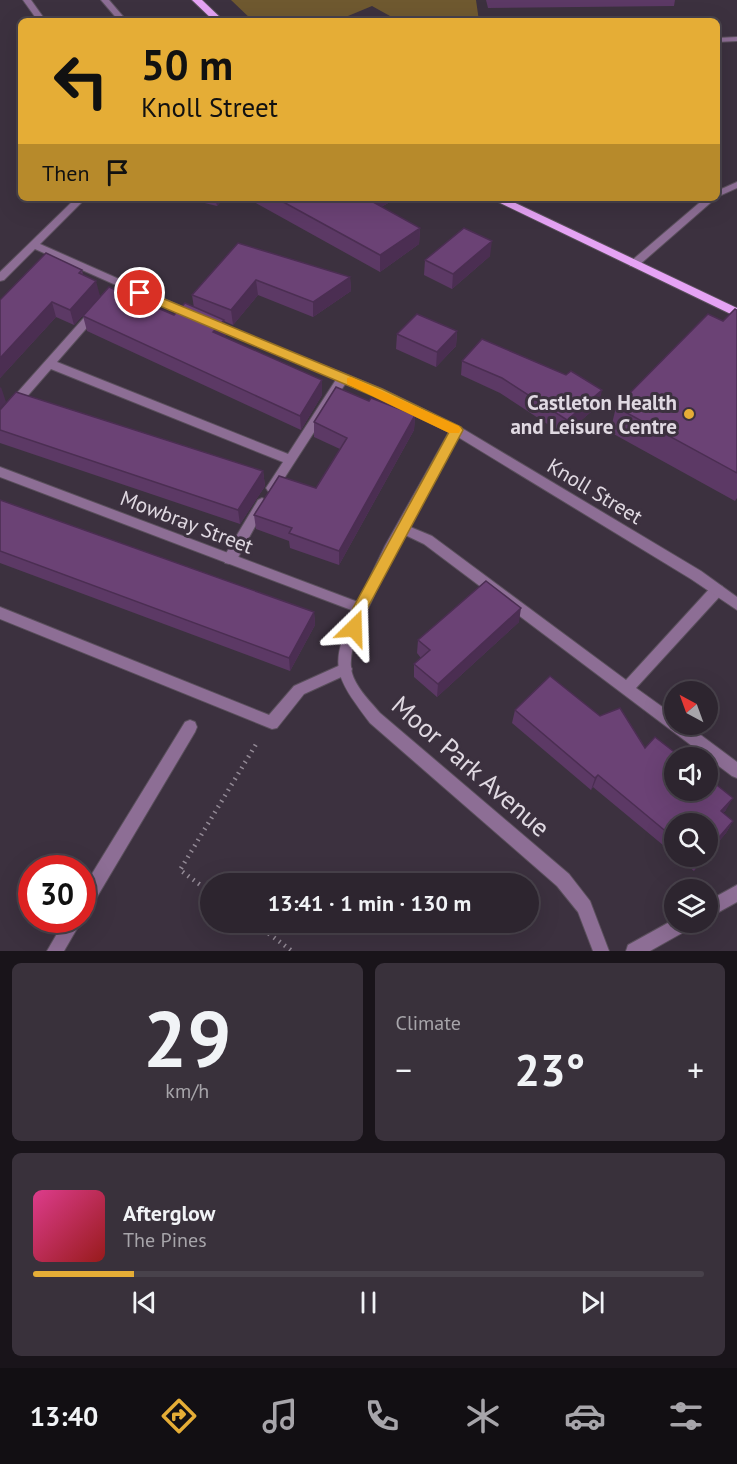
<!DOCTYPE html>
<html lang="en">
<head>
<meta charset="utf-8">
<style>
	body { margin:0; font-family:"PT Sans",sans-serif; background:#39313b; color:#f1f3f6; height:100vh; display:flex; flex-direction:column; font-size:22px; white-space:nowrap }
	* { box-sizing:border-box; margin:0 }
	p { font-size:20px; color:#a7a5aa }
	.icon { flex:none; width:33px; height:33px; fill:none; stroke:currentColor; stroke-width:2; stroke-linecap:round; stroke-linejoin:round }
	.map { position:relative; height:951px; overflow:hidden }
	.panel { display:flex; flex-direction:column; gap:12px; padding:12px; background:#19141a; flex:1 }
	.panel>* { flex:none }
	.hud { position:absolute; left:18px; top:18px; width:702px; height:183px; border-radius:9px; box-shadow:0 6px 24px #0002,0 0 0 2px #48424b; background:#e5ad36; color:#111; overflow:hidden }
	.needle { width:39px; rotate:319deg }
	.buttons { position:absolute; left:664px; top:681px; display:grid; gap:12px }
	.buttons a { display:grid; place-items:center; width:54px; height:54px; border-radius:50%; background:#2d252f; box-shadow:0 6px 24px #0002,0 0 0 2px #48424b; font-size:30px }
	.speed { position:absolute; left:18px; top:855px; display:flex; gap:12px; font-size:30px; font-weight:700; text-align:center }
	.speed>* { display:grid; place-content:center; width:78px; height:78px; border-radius:50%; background:#2d252f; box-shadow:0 6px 24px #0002,0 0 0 2px #48424b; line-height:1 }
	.speed .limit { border:9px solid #d22; background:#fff; color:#111 }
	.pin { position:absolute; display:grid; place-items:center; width:51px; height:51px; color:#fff; margin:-26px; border:3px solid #fff; border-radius:50%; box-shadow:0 2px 6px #0007 }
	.me { position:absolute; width:66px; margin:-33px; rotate:22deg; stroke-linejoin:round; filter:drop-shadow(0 0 4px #0008) }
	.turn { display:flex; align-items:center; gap:21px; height:126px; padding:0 24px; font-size:27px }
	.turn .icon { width:78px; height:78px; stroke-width:2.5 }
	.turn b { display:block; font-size:42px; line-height:51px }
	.then { display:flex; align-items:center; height:57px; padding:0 24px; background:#0003; gap:12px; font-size:22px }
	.big { font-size:45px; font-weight:700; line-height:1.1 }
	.panel .card { flex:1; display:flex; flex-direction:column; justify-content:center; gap:9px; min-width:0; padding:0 21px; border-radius:9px; background:#39313b }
	.panel .dial { align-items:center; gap:0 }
	.dial b { font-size:78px; line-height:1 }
	.song { display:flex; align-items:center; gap:18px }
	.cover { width:72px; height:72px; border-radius:9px; background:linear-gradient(135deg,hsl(330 70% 55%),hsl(0 70% 35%)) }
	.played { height:6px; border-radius:3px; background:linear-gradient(90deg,#e5ad36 15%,#48424b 15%) }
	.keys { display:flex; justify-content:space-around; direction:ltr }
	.heat { display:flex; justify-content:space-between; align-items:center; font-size:33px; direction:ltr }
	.panel .tiles { flex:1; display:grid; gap:12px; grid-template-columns:1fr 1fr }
	.card:last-child { grid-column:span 2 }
	.trip { position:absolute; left:200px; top:873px; width:339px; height:60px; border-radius:30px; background:#2d252f; box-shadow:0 6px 24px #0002,0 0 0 2px #48424b; font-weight:700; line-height:60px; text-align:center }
	.tabs { display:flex; height:96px; justify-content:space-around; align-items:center; background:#120f13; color:#a7a5aa }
	.tabs .icon { width:42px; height:42px }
	.tabs .on { color:#e5ad36 }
	.tabs b { font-size:27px; color:#f1f3f6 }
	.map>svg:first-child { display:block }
</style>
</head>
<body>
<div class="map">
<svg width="737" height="951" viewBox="0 0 737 951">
	<rect width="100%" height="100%" fill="#3c313f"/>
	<!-- green -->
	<path fill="#6f5930" d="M231 0H476L479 21H399L372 6 336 21H253Z"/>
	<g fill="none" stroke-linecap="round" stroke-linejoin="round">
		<!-- service casing -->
		<g stroke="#5a4f5c" stroke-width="2">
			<path id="service" d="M101 0H109L127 21H119Z
				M737 37V41L717 42V38Z
				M737 182V188L717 197V191Z
				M705 198H716L638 266H630V262Z
				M94 310 99 313 98 315 57 362 288 454 339 375H347L349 378 276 491H268L266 488 283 462 51 369 4 423 0 424V412L90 311Z
				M262 498 266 500 268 503 235 563 230 564 225 563 224 559 225 555 258 500Z
				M403 524 432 536 626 680 712 586 717 585 722 586 724 590 722 594 636 688 675 716V724H686L737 762V778L732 776 424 544 399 532 397 529 399 526Z
				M0 607 269 715 294 686 345 663 350 665 352 669 350 673 304 694 277 728 272 729 0 619Z
				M737 885V902L708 918V901Z
				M675 919V922H693L691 928 650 951H626L628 945Z"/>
		</g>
		<!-- minor casing -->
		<g stroke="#5a4f5c" stroke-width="2">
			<path id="minor" d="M23 0H31L46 21H38Z
				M76 198H86L40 244 198 314 199 316 198 318H190L35 249 4 280 0 281V272Z
				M211 320 382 389 460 427 701 571 737 597V610L691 579 458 437C428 492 396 545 371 602 362 622 349 646 351 668 353 685 370 701 380 713L569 874 590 901 609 951H593L578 912 557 886 370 723C335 676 328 667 354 611L0 477V467L358 602 385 546 449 432 374 395 207 325 206 323 207 321Z
				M190 720 195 722 197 727 195 732 88 912 82 914V890L185 722Z
				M65 920H82L64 951H47Z"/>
		</g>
		<!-- primary casing -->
		<g stroke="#5a4f5c" stroke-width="2">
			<path id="primary" d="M192 0H202L224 21H214Z
				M490 198H505L737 308V317Z"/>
		</g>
		<!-- path -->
		<path stroke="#938a96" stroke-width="4.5" stroke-dasharray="1.5 5" stroke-linecap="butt" d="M210 892 180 870 258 741
			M253 922 292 951"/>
		<!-- service -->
		<use href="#service" fill="#8d6e95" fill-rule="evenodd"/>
		<!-- minor -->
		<use href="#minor" fill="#8d6e95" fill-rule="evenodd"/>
		<!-- primary -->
		<use href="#primary" fill="#e5a3f4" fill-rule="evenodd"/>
	</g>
	<!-- wall -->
	<path fill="#5c3965" d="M486 0H675L674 6 488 8Z
		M184 198H224L217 206Z
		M247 198H391L390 202 381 207 420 228 419 244 380 272Z
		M238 243 350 277 351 291 313 317 258 295 233 325 224 321 226 335 224 337 322 380V395L301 430 87 331 83 316 174 315 194 308 192 295Z
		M490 256 452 289 424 275 425 260Z
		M82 270 83 275 100 296 74 325 56 317 0 378V300Z
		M737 310V498L735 501 610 432 616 407Z
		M457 331 456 346 436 367 396 349 397 334Z
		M462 361 599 405 564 435 500 393 461 375Z
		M369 401 415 415 414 430 339 565 290 548 289 541 256 529 254 515 316 488 340 449 314 437V422Z
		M0 410 263 471 265 486 240 524 0 443Z
		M0 500 314 612 315 625 290 671 0 563Z
		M519 622 437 697 414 677V664L421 658 417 653 418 640Z
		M515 710 600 716 645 748 726 810 723 813 733 821 726 833 708 854V824H675V855L593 787 591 790 512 723Z
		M676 856H706L694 871Z"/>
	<!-- shaded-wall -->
	<path fill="#4b2e52" d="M215 198H224L217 206Z
		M366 198H391L390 202 366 215Z
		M420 228 419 244 380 272V255Z
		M492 241 490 256 452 289 453 274Z
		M350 277 351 291 313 317V302Z
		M256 280 258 295 233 325 231 310Z
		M96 281 100 296 74 325 70 310Z
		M52 302 56 317 0 378V358Z
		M224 320 226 335 215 347 213 332Z
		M457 331 456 346 436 367 437 352Z
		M322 380V395L301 430 300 416Z
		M1 387 6 402 0 409V388Z
		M602 390 599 405 564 435 567 420Z
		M415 415 414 430 339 565V551Z
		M263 471 265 486 240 524 238 510Z
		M521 608 519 622 437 697 438 684Z
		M314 612 315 625 290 671 289 658Z
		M598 775 593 787 591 790 595 778Z
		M733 798 726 810 714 823 721 811Z
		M733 821 726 833 708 854V850Z
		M703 856H706L694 871 700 860Z"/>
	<!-- building -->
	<path fill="#6b4275" stroke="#4b2e52" stroke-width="1.5" d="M276 198H366L420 228 380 255Z
		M464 228 492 241 453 274 425 260Z
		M238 243 350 277 313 302 256 280 231 310 192 295Z
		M46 253 82 270 79 273 96 281 70 310 52 302 0 358V300Z
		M109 287 174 315 185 303 224 320 213 332 322 380 300 416 83 316Z
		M735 309 737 310V473L616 407 708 314 723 321Z
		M417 314 457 331 437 352 397 334Z
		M482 339 566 375 571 371 602 390 567 420 502 378 462 361Z
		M336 387 369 401 371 398 415 415 339 551 289 533 292 528 254 515 279 476 316 488 347 438 314 422Z
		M16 392 263 471 238 510 0 430V410Z
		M0 500 314 612 289 658 0 551Z
		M486 581 521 608 438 684 414 664 430 650 418 640Z
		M550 676 600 716 620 708 645 748 655 737 682 758H675V790H708V778L733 798 721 811 733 821 708 850V824H675V839L598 775 595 778 515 710Z"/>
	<!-- route -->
	<path fill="#e5ad36" stroke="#957023" stroke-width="1.5" d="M140 289 382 389 461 427 463 430 367 609 359 632H348L346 628 353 608 449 432 373 396 136 296 134 293Z"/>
	<!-- slow -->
	<path fill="#f59e0b" d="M351 377 459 426 461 429 459 433H449L347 384V378Z"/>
	<!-- markers -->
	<circle fill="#e5ad36" stroke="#3c313f" stroke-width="2" cx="689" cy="414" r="6"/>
	<g text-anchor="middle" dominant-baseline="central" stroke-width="6" stroke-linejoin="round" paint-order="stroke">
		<!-- poi labels -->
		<g font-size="21" font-weight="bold" fill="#e0d9e2" stroke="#3c313f" text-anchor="end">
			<text x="677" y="402">Castleton Health<tspan x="677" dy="24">and Leisure Centre</tspan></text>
		</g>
		<!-- street labels -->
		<g font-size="21" fill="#e0d9e2" stroke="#3c313f">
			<text transform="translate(595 491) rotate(31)">Knoll Street</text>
			<text transform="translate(187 522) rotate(21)">Mowbray Street</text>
		</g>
		<!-- near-street labels -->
		<g font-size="26" fill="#e0d9e2" stroke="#3c313f">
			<text transform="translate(471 766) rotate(41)">Moor Park Avenue</text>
		</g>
	</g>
</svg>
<div class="buttons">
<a><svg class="needle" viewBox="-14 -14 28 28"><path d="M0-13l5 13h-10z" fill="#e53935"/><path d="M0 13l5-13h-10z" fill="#a7a5aa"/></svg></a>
<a><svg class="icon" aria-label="sound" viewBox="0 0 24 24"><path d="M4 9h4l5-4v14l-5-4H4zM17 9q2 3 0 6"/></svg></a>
<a><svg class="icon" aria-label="search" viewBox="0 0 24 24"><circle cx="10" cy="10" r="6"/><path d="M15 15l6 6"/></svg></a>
<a><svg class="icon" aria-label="layers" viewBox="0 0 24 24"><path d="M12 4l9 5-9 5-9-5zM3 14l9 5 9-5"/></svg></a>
</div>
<div class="speed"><div class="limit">30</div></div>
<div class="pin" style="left:140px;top:293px;background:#d93025"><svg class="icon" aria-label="arrive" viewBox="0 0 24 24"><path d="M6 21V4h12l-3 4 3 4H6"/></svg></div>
<svg class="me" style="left:354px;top:628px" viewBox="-20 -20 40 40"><path d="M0-17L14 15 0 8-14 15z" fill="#e5ad36" stroke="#fff" stroke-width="4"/></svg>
<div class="trip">13:41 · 1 min · 130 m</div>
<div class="hud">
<div class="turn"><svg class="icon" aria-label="left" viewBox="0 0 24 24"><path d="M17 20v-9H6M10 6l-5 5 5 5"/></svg><div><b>50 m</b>Knoll Street</div></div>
<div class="then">Then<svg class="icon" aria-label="arrive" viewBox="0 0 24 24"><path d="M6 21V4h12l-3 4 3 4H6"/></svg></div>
</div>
</div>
<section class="panel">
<div class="tiles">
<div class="card dial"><b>29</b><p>km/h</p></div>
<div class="card"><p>Climate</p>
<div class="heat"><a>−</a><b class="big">23°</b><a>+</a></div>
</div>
<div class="card">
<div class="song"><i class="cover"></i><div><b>Afterglow</b><p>The Pines</p></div></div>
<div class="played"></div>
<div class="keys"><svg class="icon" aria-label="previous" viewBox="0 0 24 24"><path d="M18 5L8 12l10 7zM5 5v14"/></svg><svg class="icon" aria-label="pause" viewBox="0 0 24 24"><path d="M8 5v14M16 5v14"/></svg><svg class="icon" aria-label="next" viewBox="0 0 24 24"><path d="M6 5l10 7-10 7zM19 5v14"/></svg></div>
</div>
</div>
</section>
<nav class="tabs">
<b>13:40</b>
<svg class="icon on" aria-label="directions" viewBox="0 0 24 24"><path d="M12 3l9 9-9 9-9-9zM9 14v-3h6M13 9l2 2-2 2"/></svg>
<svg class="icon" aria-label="music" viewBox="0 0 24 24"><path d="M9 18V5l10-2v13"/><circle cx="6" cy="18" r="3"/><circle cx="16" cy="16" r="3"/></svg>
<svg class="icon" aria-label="phone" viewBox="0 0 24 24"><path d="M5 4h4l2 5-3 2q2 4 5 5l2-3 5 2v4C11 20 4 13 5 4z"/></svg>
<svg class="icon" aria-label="climate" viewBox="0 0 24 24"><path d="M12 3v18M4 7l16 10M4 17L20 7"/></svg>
<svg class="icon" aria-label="car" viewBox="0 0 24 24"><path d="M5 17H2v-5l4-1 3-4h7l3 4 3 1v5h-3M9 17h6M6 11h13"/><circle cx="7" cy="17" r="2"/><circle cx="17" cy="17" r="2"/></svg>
<svg class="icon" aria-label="filters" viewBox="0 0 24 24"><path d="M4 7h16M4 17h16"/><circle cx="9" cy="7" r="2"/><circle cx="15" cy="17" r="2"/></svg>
</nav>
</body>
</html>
